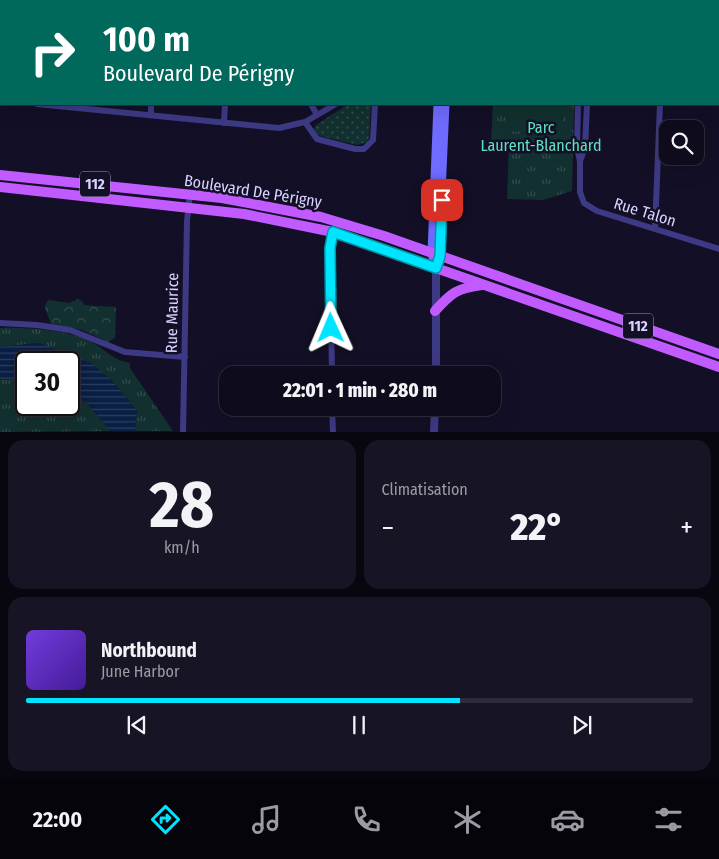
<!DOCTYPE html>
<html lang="fr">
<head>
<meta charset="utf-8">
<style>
	body { margin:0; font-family:"Fira Sans Condensed",sans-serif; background:#171425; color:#f1f3f6; height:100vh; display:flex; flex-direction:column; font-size:19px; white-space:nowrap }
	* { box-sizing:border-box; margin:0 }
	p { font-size:16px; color:#9b9ba3 }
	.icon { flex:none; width:28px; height:28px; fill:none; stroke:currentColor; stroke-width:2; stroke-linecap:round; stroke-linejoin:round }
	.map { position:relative; height:432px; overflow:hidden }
	.drawer { display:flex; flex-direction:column; gap:8px; padding:8px; background:#08060f; flex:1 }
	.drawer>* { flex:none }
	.top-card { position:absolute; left:0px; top:0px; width:720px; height:105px; box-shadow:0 5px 20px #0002,0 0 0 1px #2e2b3b; background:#00695c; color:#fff; overflow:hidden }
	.controls { position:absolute; left:659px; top:120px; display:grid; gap:10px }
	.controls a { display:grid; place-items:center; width:45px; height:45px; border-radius:10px; background:#0e0b1c; box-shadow:0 5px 20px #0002,0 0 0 1px #2e2b3b; font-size:25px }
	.speed { position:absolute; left:15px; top:351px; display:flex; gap:10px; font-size:25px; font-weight:700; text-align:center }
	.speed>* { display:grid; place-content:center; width:65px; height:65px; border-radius:50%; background:#0e0b1c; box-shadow:0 5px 20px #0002,0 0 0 1px #2e2b3b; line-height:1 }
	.speed .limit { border:2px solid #111; border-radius:8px; background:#fff; color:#111 }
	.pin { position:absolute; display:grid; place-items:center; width:42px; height:42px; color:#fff; margin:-21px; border-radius:10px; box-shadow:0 2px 8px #0006 }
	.me { position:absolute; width:55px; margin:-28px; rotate:359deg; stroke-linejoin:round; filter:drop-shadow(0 0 4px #0008) }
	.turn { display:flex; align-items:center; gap:18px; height:105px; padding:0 20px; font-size:22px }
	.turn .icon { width:65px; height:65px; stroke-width:2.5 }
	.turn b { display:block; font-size:35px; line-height:42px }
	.big { font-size:38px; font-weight:800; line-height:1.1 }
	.drawer .tile { flex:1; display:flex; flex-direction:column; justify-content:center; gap:8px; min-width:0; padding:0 18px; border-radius:15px; background:#171425 }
	.drawer .dial { align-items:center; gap:0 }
	.dial b { font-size:65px; line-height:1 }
	.song { display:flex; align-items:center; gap:15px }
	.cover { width:60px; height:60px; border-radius:8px; background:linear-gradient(135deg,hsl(260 70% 55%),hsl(260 70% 35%)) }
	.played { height:5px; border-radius:2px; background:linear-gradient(90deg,#00e5ff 65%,#2e2b3b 65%) }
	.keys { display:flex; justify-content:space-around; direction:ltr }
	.heat { display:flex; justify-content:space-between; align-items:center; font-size:28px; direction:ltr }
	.drawer .tiles { flex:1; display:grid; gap:8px; grid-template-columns:1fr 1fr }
	.tile:last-child { grid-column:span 2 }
	.trip { position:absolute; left:219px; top:366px; width:282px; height:50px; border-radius:15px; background:#0e0b1c; box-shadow:0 5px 20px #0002,0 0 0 1px #2e2b3b; font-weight:800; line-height:50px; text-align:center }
	.tabs { display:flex; height:80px; justify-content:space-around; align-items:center; background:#06040b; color:#9b9ba3 }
	.tabs .icon { width:35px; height:35px }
	.tabs .current { color:#00e5ff }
	.tabs b { font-size:22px; color:#f1f3f6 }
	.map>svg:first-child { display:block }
</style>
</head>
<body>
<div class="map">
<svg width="719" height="432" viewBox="0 0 719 432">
	<defs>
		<pattern id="grass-dots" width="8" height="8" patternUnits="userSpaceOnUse" patternTransform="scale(1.25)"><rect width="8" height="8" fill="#12302f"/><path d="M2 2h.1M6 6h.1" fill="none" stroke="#344d4e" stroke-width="1.8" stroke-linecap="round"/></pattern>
		<pattern id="forest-crowns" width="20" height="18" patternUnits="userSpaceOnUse" patternTransform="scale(1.25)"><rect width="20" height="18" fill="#12302f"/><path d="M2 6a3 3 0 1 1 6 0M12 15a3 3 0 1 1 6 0" fill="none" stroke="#344d4e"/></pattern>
		<pattern id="park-tufts" width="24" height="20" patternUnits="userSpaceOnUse" patternTransform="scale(1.25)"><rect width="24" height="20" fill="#12302f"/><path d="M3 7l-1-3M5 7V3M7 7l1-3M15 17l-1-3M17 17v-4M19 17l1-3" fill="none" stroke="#344d4e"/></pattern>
		<pattern id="water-rules" width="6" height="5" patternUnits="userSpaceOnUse" patternTransform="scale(1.25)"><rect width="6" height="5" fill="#0a1f44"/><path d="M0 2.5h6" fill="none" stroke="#2d3f60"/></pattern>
	</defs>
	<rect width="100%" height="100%" fill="#130f26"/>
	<!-- grass -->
	<path fill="url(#grass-dots)" d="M348 104H371L369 138 367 142 357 145 317 135 314 129 316 125Z"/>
	<!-- forest -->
	<path fill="url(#forest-crowns)" d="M78 299 82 301 84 305 116 307 115 338 108 342 82 330 51 324 45 308 46 303 49 300 69 303Z"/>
	<!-- park -->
	<path fill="url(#park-tufts)" d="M493 104H574L572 191 543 200 507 199 509 141 491 140Z
		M0 328C24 327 68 330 89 341 105 348 111 360 130 363V368L173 431H135L137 411 111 379 39 343 0 347Z
		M19 378 26 379V405H69V392L87 403 110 431 0 432V380Z"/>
	<!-- pitch -->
	<path fill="#12302f" d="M509 104H563L561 135 507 131Z"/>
	<!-- water -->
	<path fill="url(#water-rules)" d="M39 343 91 363 111 379 137 411 135 431H110L87 403 69 392V362H26V379L0 380V347Z"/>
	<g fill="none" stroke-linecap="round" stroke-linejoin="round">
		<!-- minor -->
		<path stroke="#3d3a85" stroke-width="6" d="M82 1V0
			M155 1V0
			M229 1V0
			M304 1V0
			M378 1V0
			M511 1V0
			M582 1V0
			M590 1V0
			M663 1V0
			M0 16H1
			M0 100H1
			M37 104 279 128 305 122 336 104
			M311 104 317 115
			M578 104 577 148 580 161V192L584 203 597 211 719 249
			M151 115V104
			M305 122 317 139 355 149H364L373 140 375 104
			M224 123 225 104
			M580 161 585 148 587 104
			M655 229 660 104
			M0 323 37 325 70 330 125 352 185 357
			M332 375 330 248 333 232
			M332 408 333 432
			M183 432 187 221 190 194"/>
		<!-- tertiary -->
		<path stroke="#3d3a85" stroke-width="8" d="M436 375V268
			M434 432 435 408"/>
		<!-- secondary -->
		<path stroke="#6f6bff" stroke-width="9" d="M442 1V0
			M450 1V0
			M438 260 445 104
			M436 268 432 253 438 104"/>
		<!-- primary -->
		<path stroke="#c25bff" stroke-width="10" d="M0 175 222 198 321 217 384 236 719 354
			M0 187 244 214 333 232 719 367
			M435 311C451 293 457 288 482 285"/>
	</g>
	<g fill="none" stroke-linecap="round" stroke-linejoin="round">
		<!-- route casing -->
		<g stroke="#0095a6" stroke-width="12">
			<path id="route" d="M331 328 330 248 333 232 436 268 440 256 442 200"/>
		</g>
		<!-- route -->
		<use href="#route" stroke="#00e5ff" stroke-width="9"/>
	</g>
	<g text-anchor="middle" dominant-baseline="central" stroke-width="5" stroke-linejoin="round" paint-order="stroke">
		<!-- shield labels -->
		<g fill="#130f26" stroke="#9e99be" stroke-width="1">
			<rect x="80" y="171.5" width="30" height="25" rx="4"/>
			<rect x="623" y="313.5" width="30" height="25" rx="4"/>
		</g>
		<g font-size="15" font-weight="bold" fill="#d9d4ff">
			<text x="95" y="184">112</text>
			<text x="638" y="326">112</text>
		</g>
		<!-- park labels -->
		<g font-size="16" fill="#5fe0c0" stroke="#130f26">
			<text x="541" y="127">Parc<tspan x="541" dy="18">Laurent-Blanchard</tspan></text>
		</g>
		<!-- street labels -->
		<g font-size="16" fill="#d9d4ff" stroke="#130f26">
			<text transform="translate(253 191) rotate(9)">Boulevard De Périgny</text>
			<text transform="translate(645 212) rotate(17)">Rue Talon</text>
			<text transform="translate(172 313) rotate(-89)">Rue Maurice</text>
		</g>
	</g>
</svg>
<div class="controls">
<a><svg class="icon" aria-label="search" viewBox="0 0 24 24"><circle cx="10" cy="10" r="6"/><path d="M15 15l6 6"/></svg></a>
</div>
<div class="speed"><div class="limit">30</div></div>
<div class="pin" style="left:442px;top:200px;background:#d93025"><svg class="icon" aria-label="arrive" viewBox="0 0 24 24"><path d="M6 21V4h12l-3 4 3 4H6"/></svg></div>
<svg class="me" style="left:331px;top:328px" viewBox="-20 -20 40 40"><path d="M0-17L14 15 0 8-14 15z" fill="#00e5ff" stroke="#fff" stroke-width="4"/></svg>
<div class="trip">22:01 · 1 min · 280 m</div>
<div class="top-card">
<div class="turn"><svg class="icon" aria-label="right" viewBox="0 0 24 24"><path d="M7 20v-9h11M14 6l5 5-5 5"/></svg><div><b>100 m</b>Boulevard De Périgny</div></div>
</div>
</div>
<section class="drawer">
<div class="tiles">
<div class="tile dial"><b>28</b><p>km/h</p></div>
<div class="tile"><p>Climatisation</p>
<div class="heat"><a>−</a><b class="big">22°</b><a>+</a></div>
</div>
<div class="tile">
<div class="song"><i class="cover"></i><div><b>Northbound</b><p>June Harbor</p></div></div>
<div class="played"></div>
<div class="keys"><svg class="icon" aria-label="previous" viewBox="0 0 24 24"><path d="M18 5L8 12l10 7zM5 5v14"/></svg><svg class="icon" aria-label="pause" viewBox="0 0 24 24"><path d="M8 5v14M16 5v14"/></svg><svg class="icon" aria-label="next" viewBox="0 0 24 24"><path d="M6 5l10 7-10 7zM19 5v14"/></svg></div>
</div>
</div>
</section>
<nav class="tabs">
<b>22:00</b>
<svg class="icon current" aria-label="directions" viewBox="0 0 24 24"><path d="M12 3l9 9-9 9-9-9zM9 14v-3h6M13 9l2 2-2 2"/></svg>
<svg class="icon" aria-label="music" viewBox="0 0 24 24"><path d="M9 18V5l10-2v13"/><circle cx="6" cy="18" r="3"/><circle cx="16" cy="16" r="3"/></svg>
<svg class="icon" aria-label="phone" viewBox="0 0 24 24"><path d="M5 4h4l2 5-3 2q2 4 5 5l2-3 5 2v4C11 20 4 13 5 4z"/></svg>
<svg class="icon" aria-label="climate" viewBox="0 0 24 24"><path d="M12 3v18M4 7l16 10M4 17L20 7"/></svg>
<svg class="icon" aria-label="car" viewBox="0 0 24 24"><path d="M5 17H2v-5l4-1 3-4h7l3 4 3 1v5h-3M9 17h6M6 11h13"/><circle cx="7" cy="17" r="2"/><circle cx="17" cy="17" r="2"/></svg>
<svg class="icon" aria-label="filters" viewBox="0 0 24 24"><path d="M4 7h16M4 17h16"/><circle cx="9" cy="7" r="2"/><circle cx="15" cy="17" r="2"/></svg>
</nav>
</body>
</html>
